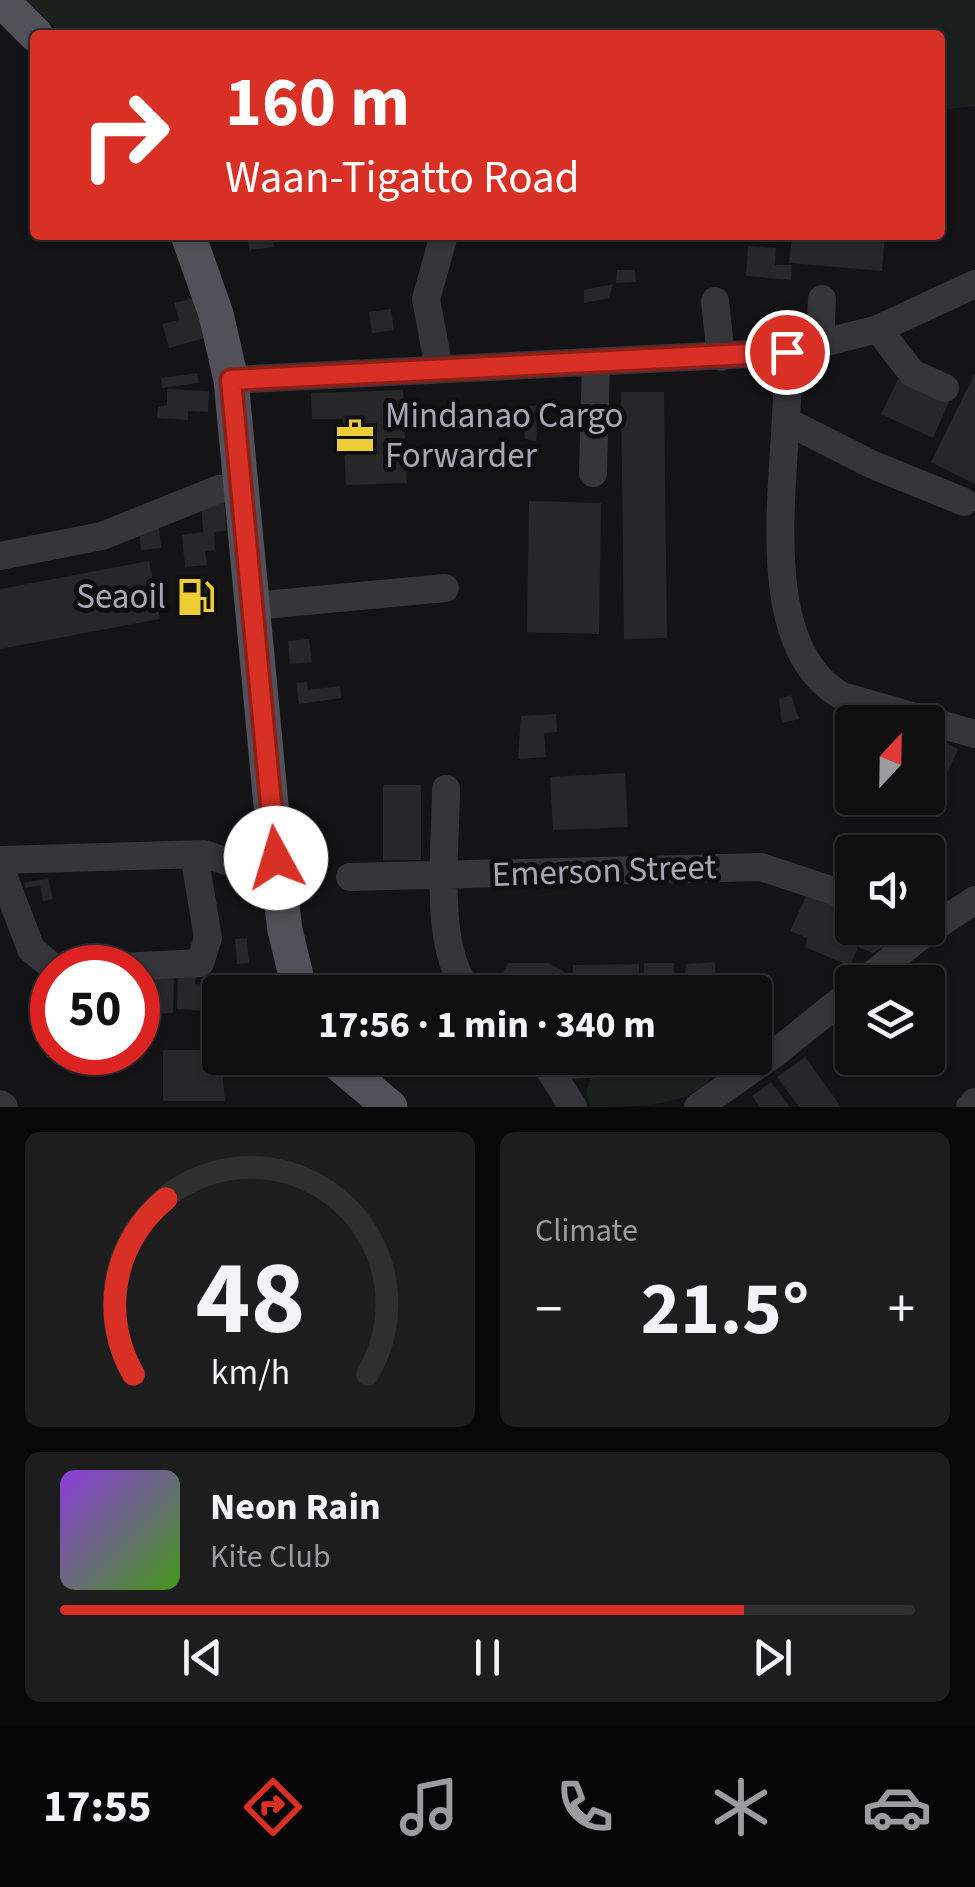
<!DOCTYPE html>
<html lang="en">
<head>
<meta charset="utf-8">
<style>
	body { margin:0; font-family:"Source Sans 3",sans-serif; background:#1d1d1e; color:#f1f3f6; height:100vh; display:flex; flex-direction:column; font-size:38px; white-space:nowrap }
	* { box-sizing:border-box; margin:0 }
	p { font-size:32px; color:#9b9c9f }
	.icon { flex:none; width:55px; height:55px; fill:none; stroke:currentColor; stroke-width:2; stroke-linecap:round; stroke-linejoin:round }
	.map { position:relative; height:1107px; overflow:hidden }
	.panel { display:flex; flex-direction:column; gap:25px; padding:25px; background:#080809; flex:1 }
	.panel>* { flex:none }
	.hud { position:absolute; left:30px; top:30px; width:915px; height:210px; border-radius:10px; box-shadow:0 2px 8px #0004,0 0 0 2px #2f2f30; background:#d93025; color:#fff; overflow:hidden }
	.needle { width:65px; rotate:22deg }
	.buttons { position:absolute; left:835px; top:705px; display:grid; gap:20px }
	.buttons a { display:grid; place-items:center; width:110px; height:110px; border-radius:10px; background:#0f0f10; box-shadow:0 2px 8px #0004,0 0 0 2px #2f2f30; font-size:50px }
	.speed { position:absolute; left:30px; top:945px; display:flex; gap:20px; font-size:50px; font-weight:700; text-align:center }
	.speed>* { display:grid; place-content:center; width:130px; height:130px; border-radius:50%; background:#0f0f10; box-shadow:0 2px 8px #0004,0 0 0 2px #2f2f30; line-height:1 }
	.speed .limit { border:15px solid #d22; background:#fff; color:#111 }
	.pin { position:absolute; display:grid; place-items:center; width:85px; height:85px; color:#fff; margin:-42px; border:5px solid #fff; border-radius:50%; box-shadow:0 2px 10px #0007 }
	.me { position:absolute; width:110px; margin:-55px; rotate:354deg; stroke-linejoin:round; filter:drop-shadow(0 0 8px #0008) }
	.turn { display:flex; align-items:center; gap:35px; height:210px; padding:0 30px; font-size:45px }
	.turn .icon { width:130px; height:130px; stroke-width:2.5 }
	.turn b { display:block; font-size:70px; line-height:85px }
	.big { font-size:75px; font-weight:700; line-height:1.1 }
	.panel .widget { flex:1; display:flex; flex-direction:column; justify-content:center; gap:15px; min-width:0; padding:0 35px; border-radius:15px; background:#1d1d1e }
	.panel .dial { align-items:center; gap:0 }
	.dial svg { height:260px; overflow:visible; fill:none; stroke:#2f2f30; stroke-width:7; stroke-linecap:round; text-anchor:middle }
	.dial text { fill:#f1f3f6; stroke:none }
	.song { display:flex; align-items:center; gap:30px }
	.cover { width:120px; height:120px; border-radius:15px; background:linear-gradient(135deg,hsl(270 70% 55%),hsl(100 70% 35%)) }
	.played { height:10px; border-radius:5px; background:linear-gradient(90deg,#d93025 80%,#2f2f30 80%) }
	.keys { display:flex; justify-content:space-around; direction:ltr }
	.heat { display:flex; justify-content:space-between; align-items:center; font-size:55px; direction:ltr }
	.panel .tiles { flex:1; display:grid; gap:25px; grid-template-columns:1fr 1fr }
	.widget:last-child { grid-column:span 2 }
	.trip { position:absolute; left:202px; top:975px; width:570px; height:100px; border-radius:10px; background:#0f0f10; box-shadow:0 2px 8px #0004,0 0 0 2px #2f2f30; font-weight:700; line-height:100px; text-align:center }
	.tabs { display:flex; height:160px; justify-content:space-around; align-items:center; background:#060606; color:#9b9c9f }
	.tabs .icon { width:70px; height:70px }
	.tabs .on { color:#d93025 }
	.tabs b { font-size:45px; color:#f1f3f6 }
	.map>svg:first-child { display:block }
</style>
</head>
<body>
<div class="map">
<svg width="975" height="1107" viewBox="0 0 975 1107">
	<rect width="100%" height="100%" fill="#141416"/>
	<!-- green -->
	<path fill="#1a201c" d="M26 0H975V106L940 110V35H63Z
		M703 1064 715 1072C697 1107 635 1107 591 1107L586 1091 593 1073 608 1068Z"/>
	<!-- building -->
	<path fill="#27272a" d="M247 235H273L274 247 249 250Z
		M792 235H885L882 271 789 263Z
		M748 246 776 248 775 265H792L791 280 746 276Z
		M617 270H635L636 282 616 283Z
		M613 284 609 298 584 303V290Z
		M193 298 208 337 169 348 162 324 179 320 174 303Z
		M391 309 394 330 372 333 369 312Z
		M791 316 792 335 780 336 778 317Z
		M197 373 199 383 162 388 161 378Z
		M975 373V484L931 462Z
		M898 379 949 402 933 438 881 414Z
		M167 389 209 391 208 412 188 411V420L157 418 158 407 167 405Z
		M403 390 407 483 346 485 343 419H312L311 393Z
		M621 392H664L667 638 624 639Z
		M538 405 536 441 525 439 524 407Z
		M224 499 226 531 214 532 215 550 205 551 207 565 185 567 182 535 203 532 201 500Z
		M529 501 601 503 599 634 527 632Z
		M159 528 161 548 141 550 139 530Z
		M149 561 160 619 0 649V589Z
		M208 586 212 607 192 610 188 590Z
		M309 639 312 662 290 664 288 641Z
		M307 682 308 690 340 686 341 698 299 704 296 683Z
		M791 695 799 719 782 723 779 699Z
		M556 714 557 732 544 733 546 757 518 759 521 716Z
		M928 735 958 749 927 817 892 800 928 798Z
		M625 773 628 827 553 830 550 777Z
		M383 785H421V860H383Z
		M48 878 53 899 43 901 40 885 26 888 24 883Z
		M810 888 852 906V928H888L891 939 887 946 873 953 858 947 850 966 805 947 807 938 790 931Z
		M247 938 249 963 237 964 235 939Z
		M715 962 716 992H683L686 964Z
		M508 963H548L565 972 560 982 570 987 567 992H531L503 972Z
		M644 963H674L675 992H644Z
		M639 964V992H594V980H573V965Z
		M178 973 196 974 195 984 209 985 207 1011 177 1009Z
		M154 975H174L173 1013H154Z
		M163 1050H220L225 1101H163Z
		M805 1057 841 1107H799L777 1077Z
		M771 1082 790 1107H760L752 1096Z"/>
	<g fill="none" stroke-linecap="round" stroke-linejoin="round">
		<!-- minor -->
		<path stroke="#35353a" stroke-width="28" d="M715 301 721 357
			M878 329 912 373 945 388
			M820 345 822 299
			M787 352C794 445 744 641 842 696L975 734
			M439 369 426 299 444 235
			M231 380 787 352 878 329 975 284
			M786 421 871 464 964 502
			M593 473 596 362
			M0 556 102 536 219 489 240 488
			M253 606 445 588
			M446 789C446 846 432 948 469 992
			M0 860 204 854 226 861 276 858
			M0 867 31 949 54 968
			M350 877 761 867 852 897
			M101 968 200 963 208 938 194 854
			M863 982 922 935 975 900
			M542 1058 573 1107
			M551 1066 683 1058
			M0 1104 4 1107
			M698 1107 778 1051 852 991
			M970 1107 975 1102"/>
		<!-- major -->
		<path stroke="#515159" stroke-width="35" d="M1 0 36 35
			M188 235 216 314 231 380 276 858 285 930 300 992
			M332 1058 390 1107"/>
	</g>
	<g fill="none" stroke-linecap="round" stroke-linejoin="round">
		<!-- route casing -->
		<g stroke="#8d1f18" stroke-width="25">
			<path id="route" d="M276 858 231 380 787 352"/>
		</g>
		<!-- route -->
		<use href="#route" stroke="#d93025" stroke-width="18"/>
	</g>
	<!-- icons -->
	<defs>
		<g id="office-bare" transform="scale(3)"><path d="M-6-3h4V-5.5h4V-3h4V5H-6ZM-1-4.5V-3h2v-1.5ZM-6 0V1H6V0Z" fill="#edcd34" stroke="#0f0f11" stroke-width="2.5" paint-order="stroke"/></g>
		<g id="fuel-bare" transform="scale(3)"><path d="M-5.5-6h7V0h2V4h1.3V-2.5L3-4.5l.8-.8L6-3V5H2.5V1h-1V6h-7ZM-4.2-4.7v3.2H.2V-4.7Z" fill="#edcd34" stroke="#0f0f11" stroke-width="2.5" paint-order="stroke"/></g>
	</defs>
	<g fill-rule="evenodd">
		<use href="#office-bare" x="355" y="436"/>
		<use href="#fuel-bare" x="196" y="597"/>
	</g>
	<g text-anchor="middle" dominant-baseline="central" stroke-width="10" stroke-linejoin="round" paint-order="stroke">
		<!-- poi labels -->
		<g font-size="35" fill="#a6a8b6" stroke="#0f0f11" text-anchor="start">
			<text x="385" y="416">Mindanao Cargo<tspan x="385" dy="40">Forwarder</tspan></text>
			<text x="166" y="597" text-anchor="end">Seaoil</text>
		</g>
		<!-- street labels -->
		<g font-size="35" fill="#a6a8b6" stroke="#0f0f11">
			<text transform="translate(604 871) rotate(-2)">Emerson Street</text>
		</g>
	</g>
</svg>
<div class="buttons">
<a><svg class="needle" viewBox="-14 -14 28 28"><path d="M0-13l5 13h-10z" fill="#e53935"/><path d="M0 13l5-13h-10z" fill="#9b9c9f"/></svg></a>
<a><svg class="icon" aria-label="sound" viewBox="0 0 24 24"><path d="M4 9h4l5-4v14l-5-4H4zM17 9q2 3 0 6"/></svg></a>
<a><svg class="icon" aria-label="layers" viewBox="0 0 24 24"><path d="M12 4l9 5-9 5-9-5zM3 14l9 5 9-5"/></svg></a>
</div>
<div class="speed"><div class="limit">50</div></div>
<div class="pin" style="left:787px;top:352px;background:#d93025"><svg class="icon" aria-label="arrive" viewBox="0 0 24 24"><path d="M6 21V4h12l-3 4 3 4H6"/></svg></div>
<svg class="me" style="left:276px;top:858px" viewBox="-20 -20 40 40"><circle r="19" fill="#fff"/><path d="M0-13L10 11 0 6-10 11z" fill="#d93025"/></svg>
<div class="trip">17:56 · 1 min · 340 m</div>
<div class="hud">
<div class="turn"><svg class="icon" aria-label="right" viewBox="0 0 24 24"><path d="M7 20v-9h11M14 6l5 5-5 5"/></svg><div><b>160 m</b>Waan-Tigatto Road</div></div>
</div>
</div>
<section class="panel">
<div class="tiles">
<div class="widget dial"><svg viewBox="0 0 100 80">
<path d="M14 69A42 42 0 1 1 86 69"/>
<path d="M14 69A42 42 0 0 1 24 15" stroke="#d93025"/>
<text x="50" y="56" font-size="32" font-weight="700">48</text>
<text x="50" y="72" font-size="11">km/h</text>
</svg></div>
<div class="widget"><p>Climate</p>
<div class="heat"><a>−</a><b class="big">21.5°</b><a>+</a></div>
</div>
<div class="widget">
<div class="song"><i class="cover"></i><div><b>Neon Rain</b><p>Kite Club</p></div></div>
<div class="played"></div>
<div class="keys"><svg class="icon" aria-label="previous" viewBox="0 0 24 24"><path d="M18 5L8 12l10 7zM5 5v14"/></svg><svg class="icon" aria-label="pause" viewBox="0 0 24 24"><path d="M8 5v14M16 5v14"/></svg><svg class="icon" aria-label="next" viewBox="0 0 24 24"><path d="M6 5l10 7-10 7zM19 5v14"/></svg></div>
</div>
</div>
</section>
<nav class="tabs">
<b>17:55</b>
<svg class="icon on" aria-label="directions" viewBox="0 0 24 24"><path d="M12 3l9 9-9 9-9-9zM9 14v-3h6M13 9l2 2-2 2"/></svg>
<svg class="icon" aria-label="music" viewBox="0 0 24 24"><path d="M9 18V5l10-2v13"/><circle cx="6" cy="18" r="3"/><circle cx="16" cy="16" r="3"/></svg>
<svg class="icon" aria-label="phone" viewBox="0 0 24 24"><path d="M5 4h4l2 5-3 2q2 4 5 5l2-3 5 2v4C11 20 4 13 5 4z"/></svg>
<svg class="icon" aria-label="climate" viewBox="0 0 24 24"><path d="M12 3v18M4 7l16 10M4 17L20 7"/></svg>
<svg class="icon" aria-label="car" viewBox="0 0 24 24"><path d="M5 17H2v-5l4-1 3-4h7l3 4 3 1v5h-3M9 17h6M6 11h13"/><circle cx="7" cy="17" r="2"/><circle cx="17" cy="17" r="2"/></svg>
</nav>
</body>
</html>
